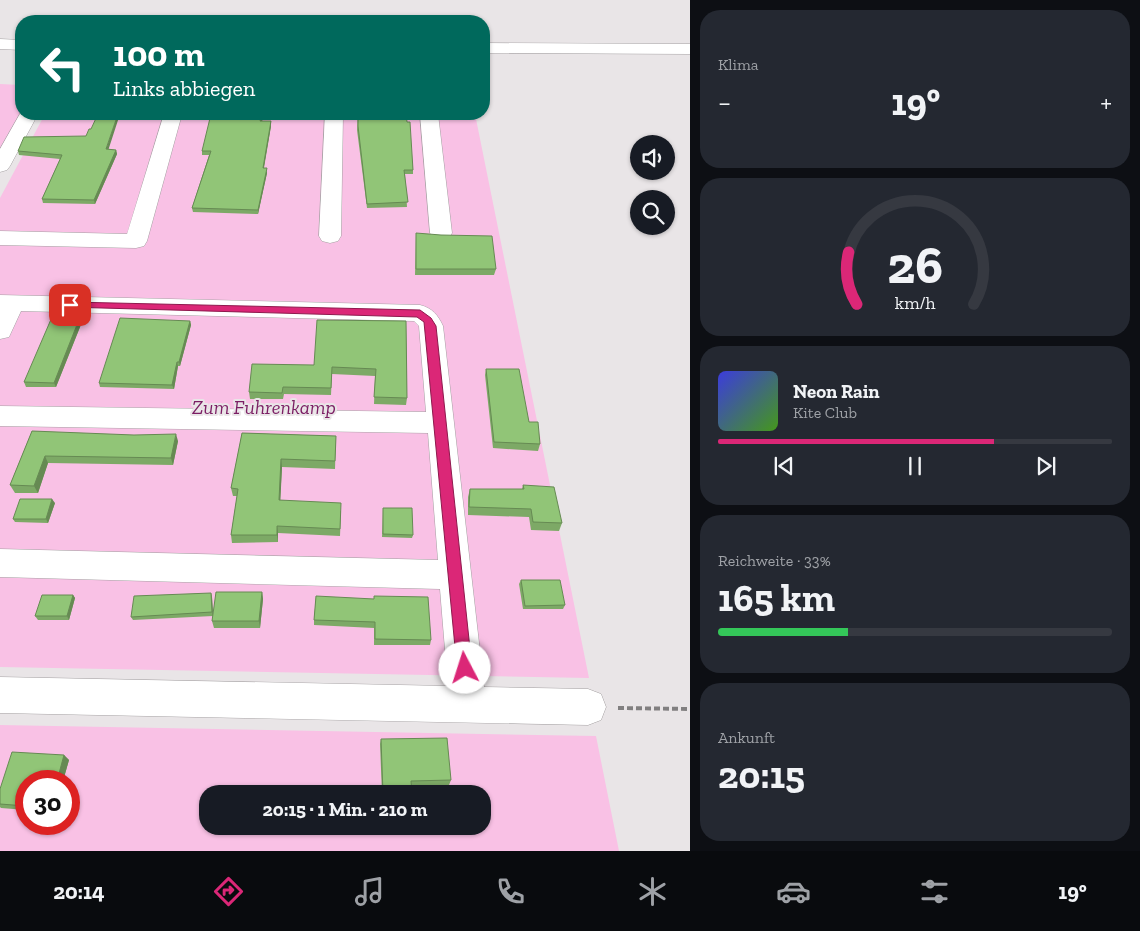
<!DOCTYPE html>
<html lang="de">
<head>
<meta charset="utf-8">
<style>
	body { margin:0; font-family:"Zilla Slab",serif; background:#242831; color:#f1f3f6; height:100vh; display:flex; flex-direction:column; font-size:19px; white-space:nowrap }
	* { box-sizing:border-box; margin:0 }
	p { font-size:16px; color:#9ea1a6 }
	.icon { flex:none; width:28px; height:28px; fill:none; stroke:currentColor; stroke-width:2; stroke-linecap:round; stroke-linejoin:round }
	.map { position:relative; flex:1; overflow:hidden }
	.details { display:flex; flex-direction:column; gap:10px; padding:10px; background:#0d0f14; width:450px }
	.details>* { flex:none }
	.hud { position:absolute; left:15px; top:15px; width:475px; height:105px; border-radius:20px; box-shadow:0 1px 4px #0004; background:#00695c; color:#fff; overflow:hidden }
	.controls { position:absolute; left:630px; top:135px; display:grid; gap:10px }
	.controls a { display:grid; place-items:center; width:45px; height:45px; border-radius:50%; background:#171b24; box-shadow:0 1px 4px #0004; font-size:25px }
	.speed { position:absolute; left:15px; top:770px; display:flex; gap:10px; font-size:25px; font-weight:700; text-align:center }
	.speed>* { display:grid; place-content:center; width:65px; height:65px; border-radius:50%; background:#171b24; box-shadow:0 1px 4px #0004; line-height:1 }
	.speed .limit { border:8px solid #d22; background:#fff; color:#111 }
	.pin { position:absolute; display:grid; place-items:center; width:42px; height:42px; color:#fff; margin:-21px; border-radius:10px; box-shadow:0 2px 8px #0006 }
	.me { position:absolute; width:55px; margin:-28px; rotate:355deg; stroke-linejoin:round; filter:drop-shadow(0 0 4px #0008) }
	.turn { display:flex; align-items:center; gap:18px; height:105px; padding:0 15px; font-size:22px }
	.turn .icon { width:65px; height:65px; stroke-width:2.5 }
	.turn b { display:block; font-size:35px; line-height:42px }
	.big { font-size:38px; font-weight:800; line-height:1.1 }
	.details .card { flex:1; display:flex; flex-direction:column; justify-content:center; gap:8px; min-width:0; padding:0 18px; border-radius:20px; background:#242831 }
	.details .dial { align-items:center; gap:0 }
	.dial svg { height:130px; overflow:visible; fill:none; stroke:#363941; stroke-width:7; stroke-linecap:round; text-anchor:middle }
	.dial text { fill:#f1f3f6; stroke:none }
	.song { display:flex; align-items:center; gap:15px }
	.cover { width:60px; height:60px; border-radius:8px; background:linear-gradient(135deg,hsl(240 70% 55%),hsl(100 70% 35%)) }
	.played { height:5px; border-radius:2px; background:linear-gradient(90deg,#db2777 70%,#363941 70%) }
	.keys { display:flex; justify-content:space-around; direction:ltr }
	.heat { display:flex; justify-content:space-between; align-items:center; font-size:28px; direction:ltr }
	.charge { height:8px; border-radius:4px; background:linear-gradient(90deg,#34c759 33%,#363941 0) }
	.trip { position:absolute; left:199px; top:785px; width:292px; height:50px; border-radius:20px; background:#171b24; box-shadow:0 1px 4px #0004; font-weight:800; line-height:50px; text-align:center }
	.tabs { display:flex; height:80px; justify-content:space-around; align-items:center; background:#090b0e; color:#9ea1a6 }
	.tabs .icon { width:35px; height:35px }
	.tabs .current { color:#db2777 }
	.tabs b { font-size:22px; color:#f1f3f6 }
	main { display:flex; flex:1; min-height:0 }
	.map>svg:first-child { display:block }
</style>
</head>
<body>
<main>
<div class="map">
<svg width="690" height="851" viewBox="0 0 690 851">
	<rect width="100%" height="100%" fill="#e9e5e7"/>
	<!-- green -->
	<path fill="#f9c1e5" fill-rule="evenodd" d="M0 84 21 85V114H29L0 157Z
		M45 114H475L589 678 0 667V198Z
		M0 725 596 736 619 851H0ZM26 781H69V824H26ZM208 794H482V826H208Z"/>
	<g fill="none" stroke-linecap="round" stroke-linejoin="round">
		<!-- street casing -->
		<g stroke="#a4a0a2" stroke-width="1">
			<path id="street" d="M0 39 21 40V50L0 49Z
				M484 43 690 44V54L484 53Z
				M21 112V114H38L10 166 7 170 0 172V149Z
				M164 114H182L147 241 144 246 136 248 0 245V231L127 234Z
				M325 114H343L341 236 338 241 330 243 322 241 319 236Z
				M420 114H438L452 233 449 238 441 240 433 238 430 233Z
				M0 295 420 305C432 308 438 315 443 326L484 687 588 689 601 694 606 707 601 720 588 725 0 713V677L448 686 440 589 0 577V549L438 560 428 433 0 426V406L426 412 419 326 414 321 21 311 9 337 0 339Z"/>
		</g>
		<!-- path -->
		<path stroke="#817f80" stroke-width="4" stroke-dasharray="6 3" stroke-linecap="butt" d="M618 708 690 709"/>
		<!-- street -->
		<use href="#street" fill="#fff" fill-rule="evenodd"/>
	</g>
	<!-- wall -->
	<path fill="#7da966" d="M358 114 407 122 413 170V174H405L407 207 367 208 357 130Z
		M262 121H271V126L264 168 267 173 258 214 193 212 192 208 209 155H202V151Z
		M86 136 108 149 116 150 117 154 95 204 43 203 42 199 60 159 19 155 18 151Z
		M416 233 496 269 494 275H415Z
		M190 321 191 325 180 366H178L174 389 100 387 99 383Z
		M406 321 407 398 406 405 374 404 375 376 332 374 331 395 284 394 283 399H250L249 392 314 365Z
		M82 322 56 387H26L24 382Z
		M486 369 529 422 540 444 538 451 493 448 485 375Z
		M32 431 178 441 173 465 48 463 38 493H15L10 485Z
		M242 433 336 436 335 469 282 467 280 500 341 511 340 536 278 533V542L232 543 231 535 237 496H233L231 488Z
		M523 485 562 523 559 531 531 530 529 517 468 515V497L470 489H522Z
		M55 503 48 523 15 522 13 519Z
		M383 508 413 535 412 538 382 537Z
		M521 580 565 605 563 609H523L519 584Z
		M262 592 263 599 260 628H214L212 621 213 616 133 620 131 617 211 593 212 597 213 614Z
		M73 595 75 598 69 620H38L35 616Z
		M316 596 431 640 430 645H374V628L314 625V620Z
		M381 739 451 780 449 785 412 786V794H382L380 744Z
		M64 755 69 760 63 781H26V810L1 808 0 807V789Z"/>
	<!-- shaded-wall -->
	<path fill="#668a53" d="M118 114H120L107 154 106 149Z
		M263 114H264L261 126 260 121Z
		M271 121V126L263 172V168Z
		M116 150 117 154 95 204 94 200Z
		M267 168V173L258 214V210Z
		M80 317 82 322 56 387 54 383Z
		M190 321 191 325 180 366 179 362Z
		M177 362 178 366 174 389 172 385Z
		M176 434 178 441 173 465 171 458Z
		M45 456 48 463 38 493 34 486Z
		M281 459 282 467 280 508 279 500Z
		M52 499 55 503 48 523 46 519Z
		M277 526 278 533V542L277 535Z
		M262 592 263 599 260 628 259 621Z
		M211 593 212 597 213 616 212 612Z
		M73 595 75 598 69 620 67 616Z
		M64 755 69 760 63 781H57Z"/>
	<!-- building -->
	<path fill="#91c577" stroke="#668a53" d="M98 114H118L106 149 116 150 94 200 42 199 62 155 18 151 24 137 86 136 89 129H91Z
		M211 114H263L260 121H271L263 168H267L258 210 192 208 211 151H202Z
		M358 114H406L407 122H410L413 170H404L408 202 367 204 358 126Z
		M416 233 441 235 492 236 496 269H416Z
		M52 317H80L54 383 24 382Z
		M120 318 190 321 179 362H177L172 385 99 383Z
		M317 320 406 321 407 398 374 397 376 369 332 367 331 388 283 387 282 393 249 392 252 364 314 365Z
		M486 369H519L529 422H538L540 444 494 442Z
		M32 431 134 435 176 434 171 458 45 456 34 486 10 485Z
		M242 433 336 436 335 461 281 459 279 500 341 503 340 529 277 526V535H231L238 489 231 488Z
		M523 485 554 487 562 523 533 522 531 509 469 507 470 489H524Z
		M20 499H52L46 519H13Z
		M383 508H412L413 535 383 534Z
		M521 580H560L565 605 525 606Z
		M216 592H262L259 621H212Z
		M211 593 212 612 131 617 134 596Z
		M42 595H73L67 616H35Z
		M316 596 374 599V596L428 597 431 640 375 639V622L314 620Z
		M447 738 451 780 411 781 412 794H383L381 739Z
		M12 752 64 755 57 781H26V806L0 804V789Z"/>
	<!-- route -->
	<path fill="#db2777" stroke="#8e194d" d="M70 302 420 310 431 318 436 326 472 668 470 673 465 675 460 673 457 668 424 322 417 317 67 307 65 305Z"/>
	<g text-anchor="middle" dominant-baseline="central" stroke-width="4" stroke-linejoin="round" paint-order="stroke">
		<!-- park labels -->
		<g font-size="20" font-style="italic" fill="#7b1e64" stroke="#e9e5e7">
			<text x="264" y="407">Zum Fuhrenkamp</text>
		</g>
	</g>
</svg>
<div class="controls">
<a><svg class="icon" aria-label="sound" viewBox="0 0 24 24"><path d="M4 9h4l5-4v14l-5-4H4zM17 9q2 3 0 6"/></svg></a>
<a><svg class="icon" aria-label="search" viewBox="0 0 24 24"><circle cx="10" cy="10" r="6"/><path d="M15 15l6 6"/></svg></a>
</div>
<div class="speed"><div class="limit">30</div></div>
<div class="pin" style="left:70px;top:305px;background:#d93025"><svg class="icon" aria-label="arrive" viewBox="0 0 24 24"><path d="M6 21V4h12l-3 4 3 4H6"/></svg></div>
<svg class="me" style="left:465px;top:668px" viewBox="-20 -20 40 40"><circle r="19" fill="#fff"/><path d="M0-13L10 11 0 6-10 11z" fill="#db2777"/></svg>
<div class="trip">20:15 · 1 Min. · 210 m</div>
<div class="hud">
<div class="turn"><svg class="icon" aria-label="left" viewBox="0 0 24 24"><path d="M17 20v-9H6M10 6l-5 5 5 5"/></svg><div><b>100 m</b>Links abbiegen</div></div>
</div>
</div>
<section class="details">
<div class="card"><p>Klima</p>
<div class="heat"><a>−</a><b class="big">19°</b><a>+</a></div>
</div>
<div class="card dial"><svg viewBox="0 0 100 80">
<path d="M14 69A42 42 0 1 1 86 69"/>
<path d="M14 69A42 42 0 0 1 9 37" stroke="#db2777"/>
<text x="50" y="56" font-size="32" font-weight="700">26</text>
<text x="50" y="72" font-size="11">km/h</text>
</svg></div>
<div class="card">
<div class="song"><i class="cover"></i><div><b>Neon Rain</b><p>Kite Club</p></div></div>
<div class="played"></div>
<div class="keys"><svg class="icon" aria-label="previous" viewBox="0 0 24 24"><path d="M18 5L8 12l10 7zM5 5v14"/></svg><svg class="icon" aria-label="pause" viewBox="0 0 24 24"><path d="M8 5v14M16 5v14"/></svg><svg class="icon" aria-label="next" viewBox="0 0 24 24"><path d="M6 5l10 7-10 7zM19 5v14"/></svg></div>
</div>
<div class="card"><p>Reichweite · 33%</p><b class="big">165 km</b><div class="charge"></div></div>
<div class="card"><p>Ankunft</p><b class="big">20:15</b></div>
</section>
</main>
<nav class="tabs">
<b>20:14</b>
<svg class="icon current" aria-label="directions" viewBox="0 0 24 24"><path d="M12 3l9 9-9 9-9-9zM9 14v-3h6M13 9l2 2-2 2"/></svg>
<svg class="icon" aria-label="music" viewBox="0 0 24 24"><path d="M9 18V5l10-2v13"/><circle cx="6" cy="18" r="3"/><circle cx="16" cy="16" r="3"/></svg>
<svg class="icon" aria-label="phone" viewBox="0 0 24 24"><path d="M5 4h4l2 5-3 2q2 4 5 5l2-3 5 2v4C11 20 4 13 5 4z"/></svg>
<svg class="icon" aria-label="climate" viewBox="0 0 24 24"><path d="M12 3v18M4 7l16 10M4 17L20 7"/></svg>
<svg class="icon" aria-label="car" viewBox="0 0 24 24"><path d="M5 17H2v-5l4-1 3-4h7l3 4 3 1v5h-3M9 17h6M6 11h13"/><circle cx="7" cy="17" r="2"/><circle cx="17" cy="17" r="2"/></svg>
<svg class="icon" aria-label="filters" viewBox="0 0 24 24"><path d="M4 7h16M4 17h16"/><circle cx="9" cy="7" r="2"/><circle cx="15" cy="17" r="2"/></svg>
<b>19°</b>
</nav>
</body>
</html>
